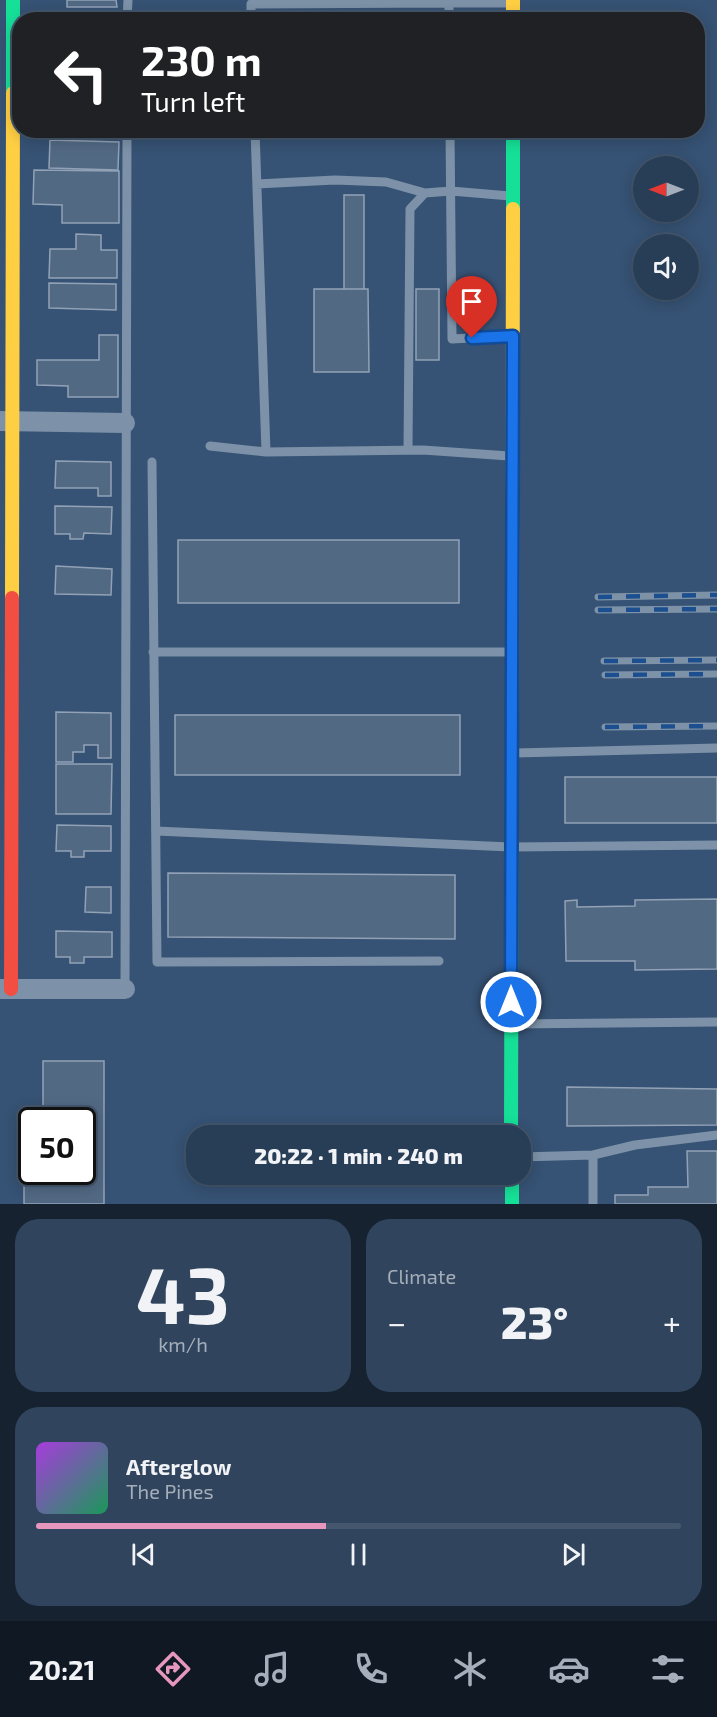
<!DOCTYPE html>
<html lang="en">
<head>
<meta charset="utf-8">
<style>
	body { margin:0; font-family:"Exo 2",sans-serif; background:#30455d; color:#f1f3f6; height:100vh; display:flex; flex-direction:column; font-size:22px; white-space:nowrap }
	* { box-sizing:border-box; margin:0 }
	p { font-size:20px; color:#a5aeba }
	.icon { flex:none; width:33px; height:33px; fill:none; stroke:currentColor; stroke-width:2; stroke-linecap:round; stroke-linejoin:round }
	.map { position:relative; height:1204px; overflow:hidden }
	.sheet { display:flex; flex-direction:column; gap:15px; padding:15px; background:#162230; flex:1 }
	.sheet>* { flex:none }
	.top-card { position:absolute; left:12px; top:12px; width:693px; height:126px; border-radius:24px; box-shadow:0 3px 15px #0003,0 0 0 2px #44576d; background:#202124; color:#fff; overflow:hidden }
	.needle { width:39px; rotate:270deg }
	.buttons { position:absolute; left:633px; top:156px; display:grid; gap:12px }
	.buttons a { display:grid; place-items:center; width:66px; height:66px; border-radius:50%; background:#283e57; box-shadow:0 3px 15px #0003,0 0 0 2px #44576d; font-size:30px }
	.speed { position:absolute; left:18px; top:1107px; display:flex; gap:12px; font-size:30px; font-weight:700; text-align:center }
	.speed>* { display:grid; place-content:center; width:78px; height:78px; border-radius:50%; background:#283e57; box-shadow:0 3px 15px #0003,0 0 0 2px #44576d; line-height:1 }
	.speed .limit { border:3px solid #111; border-radius:9px; background:#fff; color:#111 }
	.pin { position:absolute; display:grid; place-items:center; width:51px; height:51px; color:#fff; margin:-62px -26px; border-radius:50% 50% 50% 0; rotate:-45deg; box-shadow:0 0 6px #0007 }
	.pin .icon { rotate:45deg }
	.me { position:absolute; width:66px; margin:-33px; rotate:0deg; stroke-linejoin:round; filter:drop-shadow(0 0 4px #0008) }
	.turn { display:flex; align-items:center; gap:21px; height:126px; padding:0 30px; font-size:27px }
	.turn .icon { width:78px; height:78px; stroke-width:2.5 }
	.turn b { display:block; font-size:42px; line-height:51px }
	.big { font-size:45px; font-weight:800; line-height:1.1 }
	.sheet .card { flex:1; display:flex; flex-direction:column; justify-content:center; gap:9px; min-width:0; padding:0 21px; border-radius:24px; background:#30455d }
	.sheet .dial { align-items:center; gap:0 }
	.dial b { font-size:78px; line-height:1 }
	.song { display:flex; align-items:center; gap:18px }
	.cover { width:72px; height:72px; border-radius:9px; background:linear-gradient(135deg,hsl(280 70% 55%),hsl(150 70% 35%)) }
	.played { height:6px; border-radius:3px; background:linear-gradient(90deg,#e797bd 45%,#44576d 45%) }
	.keys { display:flex; justify-content:space-around; direction:ltr }
	.heat { display:flex; justify-content:space-between; align-items:center; font-size:33px; direction:ltr }
	.sheet .tiles { flex:1; display:grid; gap:15px; grid-template-columns:1fr 1fr }
	.card:last-child { grid-column:span 2 }
	.trip { position:absolute; left:186px; top:1125px; width:345px; height:60px; border-radius:24px; background:#283e57; box-shadow:0 3px 15px #0003,0 0 0 2px #44576d; font-weight:800; line-height:60px; text-align:center }
	.dock { display:flex; height:96px; justify-content:space-around; align-items:center; background:#101923; color:#a5aeba }
	.dock .icon { width:42px; height:42px }
	.dock .selected { color:#e797bd }
	.dock b { font-size:27px; color:#f1f3f6 }
	.map>svg:first-child { display:block }
</style>
</head>
<body>
<div class="map">
<svg width="717" height="1204" viewBox="0 0 717 1204">
	<rect width="100%" height="100%" fill="#365274"/>
	<!-- building -->
	<path fill="#526984" stroke="#92a2b6" stroke-width="1.5" d="M67 0H116L117 7H67Z
		M50 140 119 142 118 170 49 168Z
		M34 170 119 171V223H62V205L33 204Z
		M344 195H364V289H344Z
		M76 234 101 235V250H117V278H49L50 249H76Z
		M49 283 116 284V310L49 308Z
		M314 289H368L369 372H314Z
		M416 289H439V360H416Z
		M99 335H118V397H68V386L37 385V360H99Z
		M56 461 111 462V496H98V488H55Z
		M55 506 112 507 111 534 84 533 83 539H70V534H55Z
		M178 540H459V603H178Z
		M56 566 112 569 111 595 55 594Z
		M56 712 111 713V758H98V745H84V752H73V762H56Z
		M175 715H460V775H175Z
		M56 764H112L111 814H56Z
		M565 777H717V823H565Z
		M57 825 111 826V851H84V857H71V851H56Z
		M168 873 455 875V939L168 937Z
		M86 887H111V913L85 912Z
		M717 899V969L635 970V961H566L565 901 577 900V907L635 906V900Z
		M56 931 112 932V957H84V963H70V957H56Z
		M43 1061H104V1204H24V1131H32V1172H82V1120H43Z
		M567 1087 717 1089V1125L567 1126Z
		M687 1151H717V1204H615V1195H648V1187H688Z"/>
	<g fill="none" stroke-linecap="round" stroke-linejoin="round">
		<!-- lane -->
		<path stroke="#7d92a8" stroke-width="9" d="M449 3H510
			M127 20 128 0
			M251 20V4L449 3V20
			M255 130 266 452 423 450 509 456
			M450 130 452 339 511 336
			M257 184 335 180 386 182 425 193
			M210 446 266 452
			M408 450 410 209 425 193 451 191 511 196
			M152 462 157 962 439 961
			M153 652H508
			M515 753 717 748
			M156 831 512 847 717 845
			M125 989 127 130
			M513 1024 717 1022
			M593 1155V1204
			M520 1157 593 1155 635 1145 717 1135"/>
		<!-- street -->
		<path stroke="#7d92a8" stroke-width="20" d="M0 421 125 423
			M0 989H125"/>
		<!-- fast -->
		<path stroke="#16e098" stroke-width="14" d="M13 93V0
			M513 209V130
			M511 1136 512 729
			M512 1174V1204"/>
		<!-- slow -->
		<path stroke="#ffcf43" stroke-width="14" d="M513 0V20
			M12 598 13 93
			M512 729 513 209"/>
		<!-- jam -->
		<path stroke="#f24e42" stroke-width="14" d="M11 989 12 598"/>
		<!-- rail casing -->
		<g stroke="#7e92a7" stroke-width="7">
			<path id="rail" d="M598 597 717 595
				M598 610 717 609
				M604 661 717 660
				M605 675 717 674
				M605 727 717 726"/>
		</g>
		<!-- rail -->
		<use href="#rail" stroke="#1b4f8f" stroke-width="4.5" stroke-dasharray="14" stroke-linecap="butt"/>
	</g>
	<g fill="none" stroke-linecap="round" stroke-linejoin="round">
		<!-- route casing -->
		<g stroke="#114b97" stroke-width="15">
			<path id="route" d="M472 338 513 336 511 1002"/>
		</g>
		<!-- route -->
		<use href="#route" stroke="#1a73e8" stroke-width="10"/>
	</g>
</svg>
<div class="buttons">
<a><svg class="needle" viewBox="-14 -14 28 28"><path d="M0-13l5 13h-10z" fill="#e53935"/><path d="M0 13l5-13h-10z" fill="#a5aeba"/></svg></a>
<a><svg class="icon" aria-label="sound" viewBox="0 0 24 24"><path d="M4 9h4l5-4v14l-5-4H4zM17 9q2 3 0 6"/></svg></a>
</div>
<div class="speed"><div class="limit">50</div></div>
<div class="pin" style="left:472px;top:338px;background:#d93025"><svg class="icon" aria-label="arrive" viewBox="0 0 24 24"><path d="M6 21V4h12l-3 4 3 4H6"/></svg></div>
<svg class="me" style="left:511px;top:1002px" viewBox="-20 -20 40 40"><circle r="17" fill="#1a73e8" stroke="#fff" stroke-width="3"/><path d="M0-11L8 9 0 5-8 9z" fill="#fff"/></svg>
<div class="trip">20:22 · 1 min · 240 m</div>
<div class="top-card">
<div class="turn"><svg class="icon" aria-label="left" viewBox="0 0 24 24"><path d="M17 20v-9H6M10 6l-5 5 5 5"/></svg><div><b>230 m</b>Turn left</div></div>
</div>
</div>
<section class="sheet">
<div class="tiles">
<div class="card dial"><b>43</b><p>km/h</p></div>
<div class="card"><p>Climate</p>
<div class="heat"><a>−</a><b class="big">23°</b><a>+</a></div>
</div>
<div class="card">
<div class="song"><i class="cover"></i><div><b>Afterglow</b><p>The Pines</p></div></div>
<div class="played"></div>
<div class="keys"><svg class="icon" aria-label="previous" viewBox="0 0 24 24"><path d="M18 5L8 12l10 7zM5 5v14"/></svg><svg class="icon" aria-label="pause" viewBox="0 0 24 24"><path d="M8 5v14M16 5v14"/></svg><svg class="icon" aria-label="next" viewBox="0 0 24 24"><path d="M6 5l10 7-10 7zM19 5v14"/></svg></div>
</div>
</div>
</section>
<nav class="dock">
<b>20:21</b>
<svg class="icon selected" aria-label="directions" viewBox="0 0 24 24"><path d="M12 3l9 9-9 9-9-9zM9 14v-3h6M13 9l2 2-2 2"/></svg>
<svg class="icon" aria-label="music" viewBox="0 0 24 24"><path d="M9 18V5l10-2v13"/><circle cx="6" cy="18" r="3"/><circle cx="16" cy="16" r="3"/></svg>
<svg class="icon" aria-label="phone" viewBox="0 0 24 24"><path d="M5 4h4l2 5-3 2q2 4 5 5l2-3 5 2v4C11 20 4 13 5 4z"/></svg>
<svg class="icon" aria-label="climate" viewBox="0 0 24 24"><path d="M12 3v18M4 7l16 10M4 17L20 7"/></svg>
<svg class="icon" aria-label="car" viewBox="0 0 24 24"><path d="M5 17H2v-5l4-1 3-4h7l3 4 3 1v5h-3M9 17h6M6 11h13"/><circle cx="7" cy="17" r="2"/><circle cx="17" cy="17" r="2"/></svg>
<svg class="icon" aria-label="filters" viewBox="0 0 24 24"><path d="M4 7h16M4 17h16"/><circle cx="9" cy="7" r="2"/><circle cx="15" cy="17" r="2"/></svg>
</nav>
</body>
</html>
